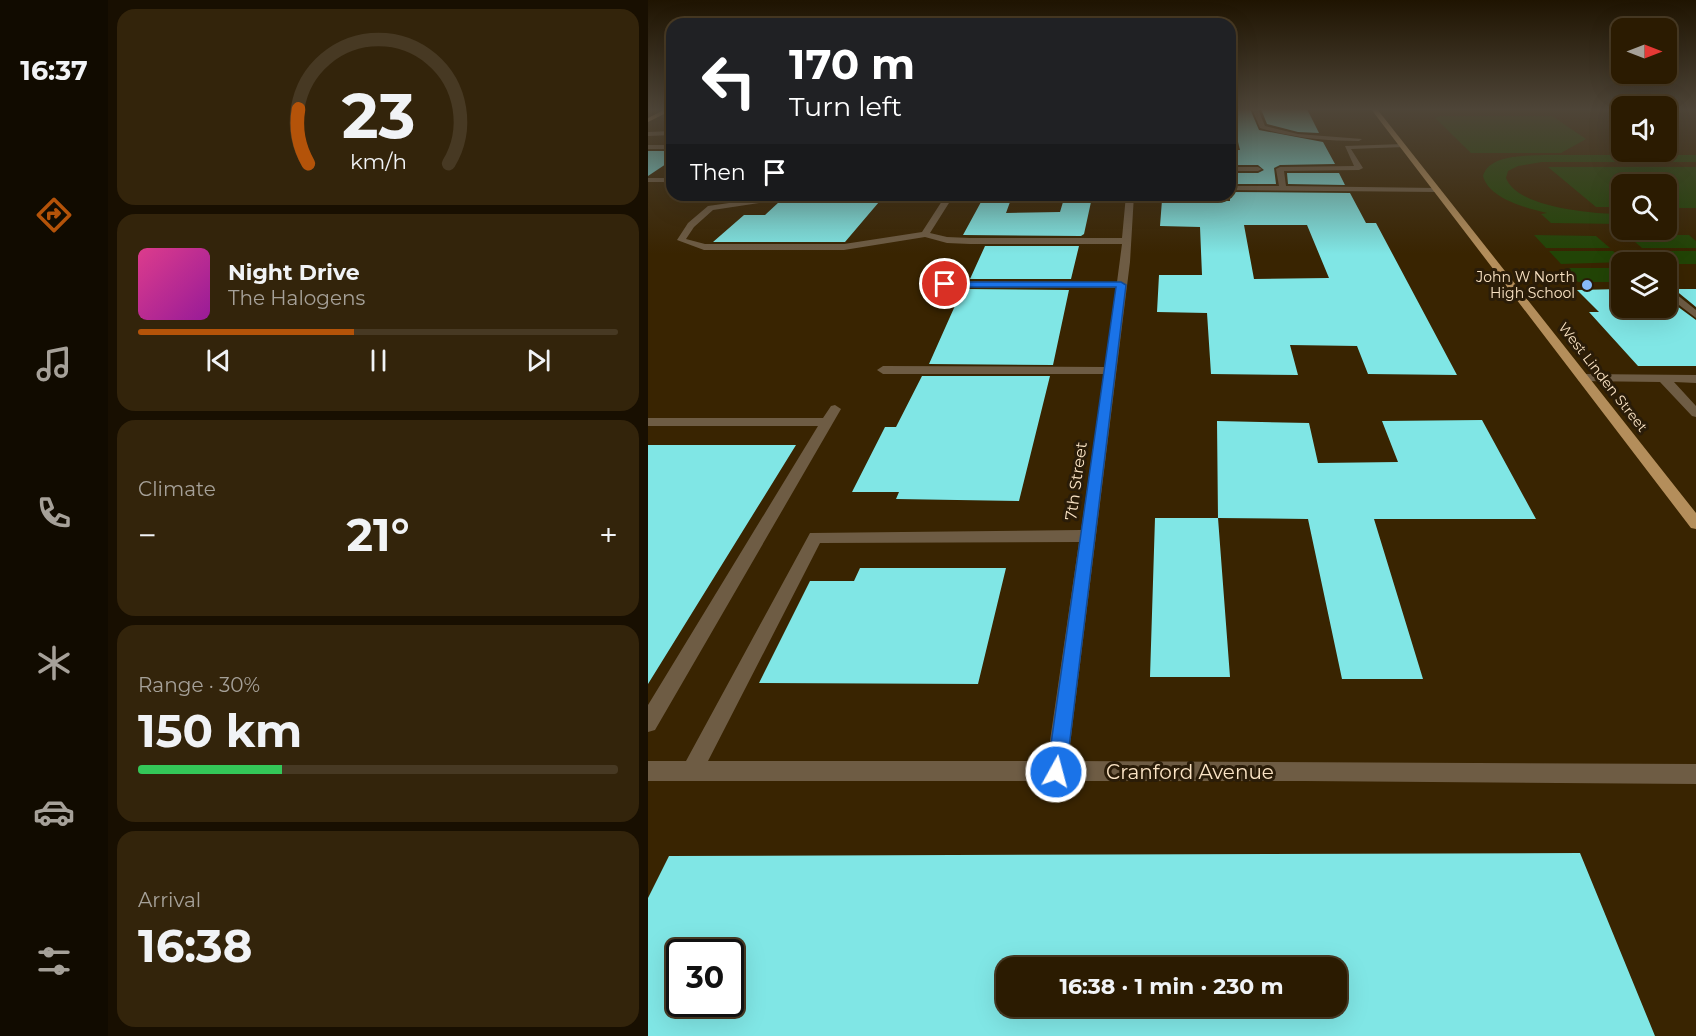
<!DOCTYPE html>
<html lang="en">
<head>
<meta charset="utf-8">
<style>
	body { margin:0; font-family:Montserrat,sans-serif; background:#33240b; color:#f1f3f6; height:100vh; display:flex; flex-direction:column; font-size:22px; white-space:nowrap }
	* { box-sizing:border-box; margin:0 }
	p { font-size:20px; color:#a6a199 }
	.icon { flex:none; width:33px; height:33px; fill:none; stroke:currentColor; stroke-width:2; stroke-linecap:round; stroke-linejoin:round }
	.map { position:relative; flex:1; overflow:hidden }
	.details { display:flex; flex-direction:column; gap:9px; padding:9px; background:#180f01; width:540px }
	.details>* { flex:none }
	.top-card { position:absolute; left:18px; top:18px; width:570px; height:183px; border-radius:18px; box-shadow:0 6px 24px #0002,0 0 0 2px #473923; background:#202124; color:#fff; overflow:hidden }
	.needle { width:39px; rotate:90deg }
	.controls { position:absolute; left:963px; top:18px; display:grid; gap:12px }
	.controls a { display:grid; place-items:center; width:66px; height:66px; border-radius:12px; background:#2b1b01; box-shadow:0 6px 24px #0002,0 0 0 2px #473923; font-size:30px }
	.speed { position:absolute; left:18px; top:939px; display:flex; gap:12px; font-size:30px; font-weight:700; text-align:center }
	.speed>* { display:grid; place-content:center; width:78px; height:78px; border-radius:50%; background:#2b1b01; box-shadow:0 6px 24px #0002,0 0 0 2px #473923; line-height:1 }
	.speed .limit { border:3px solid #111; border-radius:9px; background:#fff; color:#111 }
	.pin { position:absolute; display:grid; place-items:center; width:51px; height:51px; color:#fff; margin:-26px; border:3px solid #fff; border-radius:50%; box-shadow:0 2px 6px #0007 }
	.me { position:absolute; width:66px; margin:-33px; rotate:7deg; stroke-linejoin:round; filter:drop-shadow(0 0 4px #0008) }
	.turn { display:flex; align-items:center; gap:21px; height:126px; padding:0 24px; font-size:27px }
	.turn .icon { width:78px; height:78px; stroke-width:2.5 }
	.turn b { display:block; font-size:42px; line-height:51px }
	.then { display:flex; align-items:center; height:57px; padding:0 24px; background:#0003; gap:12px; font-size:22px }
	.big { font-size:45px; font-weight:700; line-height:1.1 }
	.details .tile { flex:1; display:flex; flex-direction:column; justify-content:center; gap:9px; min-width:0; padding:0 21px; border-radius:18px; background:#33240b }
	.details .dial { align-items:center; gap:0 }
	.dial svg { height:156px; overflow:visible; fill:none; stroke:#473923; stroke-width:7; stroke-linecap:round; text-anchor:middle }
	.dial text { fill:#f1f3f6; stroke:none }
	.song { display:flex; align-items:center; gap:18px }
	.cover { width:72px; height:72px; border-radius:9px; background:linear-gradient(135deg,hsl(330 70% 55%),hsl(300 70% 35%)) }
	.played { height:6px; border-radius:3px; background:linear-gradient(90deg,#b45309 45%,#473923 45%) }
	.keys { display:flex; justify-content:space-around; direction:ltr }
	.heat { display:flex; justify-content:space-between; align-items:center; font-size:33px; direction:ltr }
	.charge { height:9px; border-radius:4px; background:linear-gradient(90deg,#34c759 30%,#473923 0) }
	.trip { position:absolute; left:348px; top:957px; width:351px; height:60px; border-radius:18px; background:#2b1b01; box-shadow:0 6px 24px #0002,0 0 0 2px #473923; font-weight:700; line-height:60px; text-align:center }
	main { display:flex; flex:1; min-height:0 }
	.dock { display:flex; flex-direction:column; width:108px; justify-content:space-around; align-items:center; background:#110b00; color:#a6a199 }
	.dock .icon { width:42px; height:42px }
	.dock .active { color:#b45309 }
	.dock b { font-size:27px; color:#f1f3f6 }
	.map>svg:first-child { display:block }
</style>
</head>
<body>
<main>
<nav class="dock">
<b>16:37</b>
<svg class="icon active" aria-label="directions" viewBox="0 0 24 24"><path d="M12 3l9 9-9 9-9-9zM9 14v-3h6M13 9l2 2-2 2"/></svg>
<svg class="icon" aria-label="music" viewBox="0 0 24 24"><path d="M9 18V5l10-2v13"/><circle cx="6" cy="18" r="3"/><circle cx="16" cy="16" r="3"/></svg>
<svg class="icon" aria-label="phone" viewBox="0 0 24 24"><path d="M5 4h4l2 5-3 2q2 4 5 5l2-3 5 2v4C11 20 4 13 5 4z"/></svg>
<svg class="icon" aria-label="climate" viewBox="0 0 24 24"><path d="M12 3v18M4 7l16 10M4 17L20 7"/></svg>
<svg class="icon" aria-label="car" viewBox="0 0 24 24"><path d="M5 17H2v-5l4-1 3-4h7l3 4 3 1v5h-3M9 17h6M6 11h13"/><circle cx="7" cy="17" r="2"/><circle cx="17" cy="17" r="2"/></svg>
<svg class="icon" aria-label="filters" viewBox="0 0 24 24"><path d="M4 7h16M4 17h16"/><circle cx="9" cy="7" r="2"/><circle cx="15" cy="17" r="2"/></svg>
</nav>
<section class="details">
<div class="tile dial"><svg viewBox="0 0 100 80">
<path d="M14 69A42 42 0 1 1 86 69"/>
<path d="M14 69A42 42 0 0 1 9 41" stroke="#b45309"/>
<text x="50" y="56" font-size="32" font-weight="700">23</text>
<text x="50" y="72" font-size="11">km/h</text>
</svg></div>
<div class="tile">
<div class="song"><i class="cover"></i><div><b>Night Drive</b><p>The Halogens</p></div></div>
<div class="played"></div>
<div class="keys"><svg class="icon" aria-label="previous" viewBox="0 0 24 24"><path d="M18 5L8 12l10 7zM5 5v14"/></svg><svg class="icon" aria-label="pause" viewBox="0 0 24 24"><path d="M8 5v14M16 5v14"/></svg><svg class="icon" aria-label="next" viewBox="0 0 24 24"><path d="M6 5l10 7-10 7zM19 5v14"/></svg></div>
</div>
<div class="tile"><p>Climate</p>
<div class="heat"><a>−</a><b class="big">21°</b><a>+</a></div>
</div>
<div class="tile"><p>Range · 30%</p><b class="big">150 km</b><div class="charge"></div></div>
<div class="tile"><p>Arrival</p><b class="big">16:38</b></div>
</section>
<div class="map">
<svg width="1048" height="1036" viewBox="0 0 1048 1036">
	<rect width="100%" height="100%" fill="#392401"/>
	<!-- green -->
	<path fill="#224406" d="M792 116H904L938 139 913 153H823L787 118Z
		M896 155H1048V162H894L870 166 860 171 858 178C869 208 946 214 973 214V224L903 223 893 214 899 213C879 208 841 199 835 176 841 154 879 156 896 155Z
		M900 167H1048V208H1019L1018 184H974L973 207H948Z
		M886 235 948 236 962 248H898Z
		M979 235H1041L1048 241V248H994Z
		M901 251H965L978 262 913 264Z
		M999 251H1048V264H1019L1018 262H1012Z
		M917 268H973V282H930Z"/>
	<!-- building -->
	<path fill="#80e6e5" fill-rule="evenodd" d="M582 109H602L611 130 675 142 687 164 632 165 626 168 628 184H582V173H610L616 170 610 165H582V150H592Z
		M613 109H659L671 133 650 132 619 124Z
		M0 151H24V160L0 176Z
		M639 173H691L697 185 640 184Z
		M582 192 702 193 718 223H728L809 375 720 374 709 346 642 345 650 375 563 374 559 313 509 312 511 275H554L552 227 512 226 514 200 582 201ZM596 225H659L681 278 606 279Z
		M131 202H231L197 242H65L96 215H117Z
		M333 202H362L358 213 412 212 415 202H443L436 234 433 236 315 235Z
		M337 246H431L423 279H322Z
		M317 289 421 290 405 365 281 364 314 290Z
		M974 289V308H1018V298L1048 320V366H990L941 312H951L929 290Z
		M1026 289H1048V307Z
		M274 376H402L371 501 248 499 251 492H204L237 427H248Z
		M834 420 888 519H726L775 679H694L660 519 570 518 569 421 661 423 670 463 750 462 734 421Z
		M0 445H148L0 684Z
		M507 518H570L582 677H502Z
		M212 568H358L330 684 111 683 162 581H206Z
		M932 853 1007 1036H0V898L21 856ZM32 952H82V1004H32ZM358 968H688V1006H358Z"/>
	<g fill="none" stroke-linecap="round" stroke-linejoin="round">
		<!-- minor -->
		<path fill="#6e5c44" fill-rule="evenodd" d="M604 109H610L617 126 650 134 714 139 711 141C677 141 645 138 612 128Z
			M24 131V135L0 136V132Z
			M755 144 757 147 703 149 715 168 711 170 636 171 638 186 789 188 793 190 792 192 582 190V186H631L628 169 632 167 706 166 697 146Z
			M0 145H24V149H0Z
			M582 167H610L614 169 610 171H582Z
			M0 178H24V182H0Z
			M136 195H306L282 233 299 237 322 238H474L478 195H486L482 262 420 761 1048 764V784L656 781H0V761H38L162 533 433 530 456 374H235L229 370 235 366 457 367 469 288 297 287 292 284 297 281 469 282 474 244H322L299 243 277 237 196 250H56L29 240 40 223 60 206ZM138 199 294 201 274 232 196 244H57L38 239 46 227 65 210ZM431 542 399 761H60L172 543Z
			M1018 286 1048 310V318L1018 295Z
			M935 374 1048 375V383L1026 382 1048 406V417L1044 416 1012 382 931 381 929 378Z
			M187 405 193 409 7 730 0 732V705L170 426H0V418H175L183 406Z"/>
		<!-- major -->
		<path fill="#b48e5b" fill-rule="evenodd" d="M18 109 24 110 0 122V118Z
			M723 109H729L1048 513V529L1043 528Z"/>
	</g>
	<!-- sky -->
	<linearGradient id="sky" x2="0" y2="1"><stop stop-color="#1f1401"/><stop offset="0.43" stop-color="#4e4538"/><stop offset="1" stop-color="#4e4538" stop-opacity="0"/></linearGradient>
	<rect width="1048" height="254" fill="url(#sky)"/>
	<!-- route -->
	<path fill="#1a73e8" stroke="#114b97" stroke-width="1.5" d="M294 282H473L478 285 418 772 415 779 408 781 402 779 399 772 468 287H297L294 286Z"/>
	<!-- markers -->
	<circle fill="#87bbfb" stroke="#2a1c08" stroke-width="2" cx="939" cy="285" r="6"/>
	<g text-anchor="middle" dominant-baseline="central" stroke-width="6" stroke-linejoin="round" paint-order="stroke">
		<!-- far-poi labels -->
		<g font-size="14" fill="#fbe4c5" stroke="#2a1c08" text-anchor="end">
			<text x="927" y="277">John W North<tspan x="927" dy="16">High School</tspan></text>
		</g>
		<!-- far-street labels -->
		<g font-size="14" fill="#fbe4c5" stroke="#2a1c08">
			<text transform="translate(955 377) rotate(52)">West Linden Street</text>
		</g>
		<!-- street labels -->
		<g font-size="16" fill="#fbe4c5" stroke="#2a1c08">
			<text transform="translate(428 481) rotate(-82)">7th Street</text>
		</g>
		<!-- near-street labels -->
		<g font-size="20" fill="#fbe4c5" stroke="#2a1c08">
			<text x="542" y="772">Cranford Avenue</text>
		</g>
	</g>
</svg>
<div class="controls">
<a><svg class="needle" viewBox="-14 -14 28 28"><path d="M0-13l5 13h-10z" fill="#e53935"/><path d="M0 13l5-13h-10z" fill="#a6a199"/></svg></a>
<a><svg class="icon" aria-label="sound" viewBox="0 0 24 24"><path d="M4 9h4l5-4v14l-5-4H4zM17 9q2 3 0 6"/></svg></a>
<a><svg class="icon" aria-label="search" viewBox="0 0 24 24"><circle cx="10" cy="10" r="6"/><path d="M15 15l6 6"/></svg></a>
<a><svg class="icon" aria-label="layers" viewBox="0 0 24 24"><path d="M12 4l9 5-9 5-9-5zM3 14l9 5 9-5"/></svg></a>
</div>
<div class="speed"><div class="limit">30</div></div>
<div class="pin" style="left:297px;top:284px;background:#d93025"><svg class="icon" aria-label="arrive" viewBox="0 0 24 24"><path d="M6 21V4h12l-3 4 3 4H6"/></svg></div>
<svg class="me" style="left:408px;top:772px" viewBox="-20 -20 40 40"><circle r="17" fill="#1a73e8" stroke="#fff" stroke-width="3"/><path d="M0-11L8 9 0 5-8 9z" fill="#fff"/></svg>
<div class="trip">16:38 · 1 min · 230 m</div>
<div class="top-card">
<div class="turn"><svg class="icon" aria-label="left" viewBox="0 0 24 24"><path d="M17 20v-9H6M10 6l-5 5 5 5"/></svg><div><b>170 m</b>Turn left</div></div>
<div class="then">Then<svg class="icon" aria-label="arrive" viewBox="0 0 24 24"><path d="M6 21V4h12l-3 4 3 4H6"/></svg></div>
</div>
</div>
</main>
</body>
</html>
